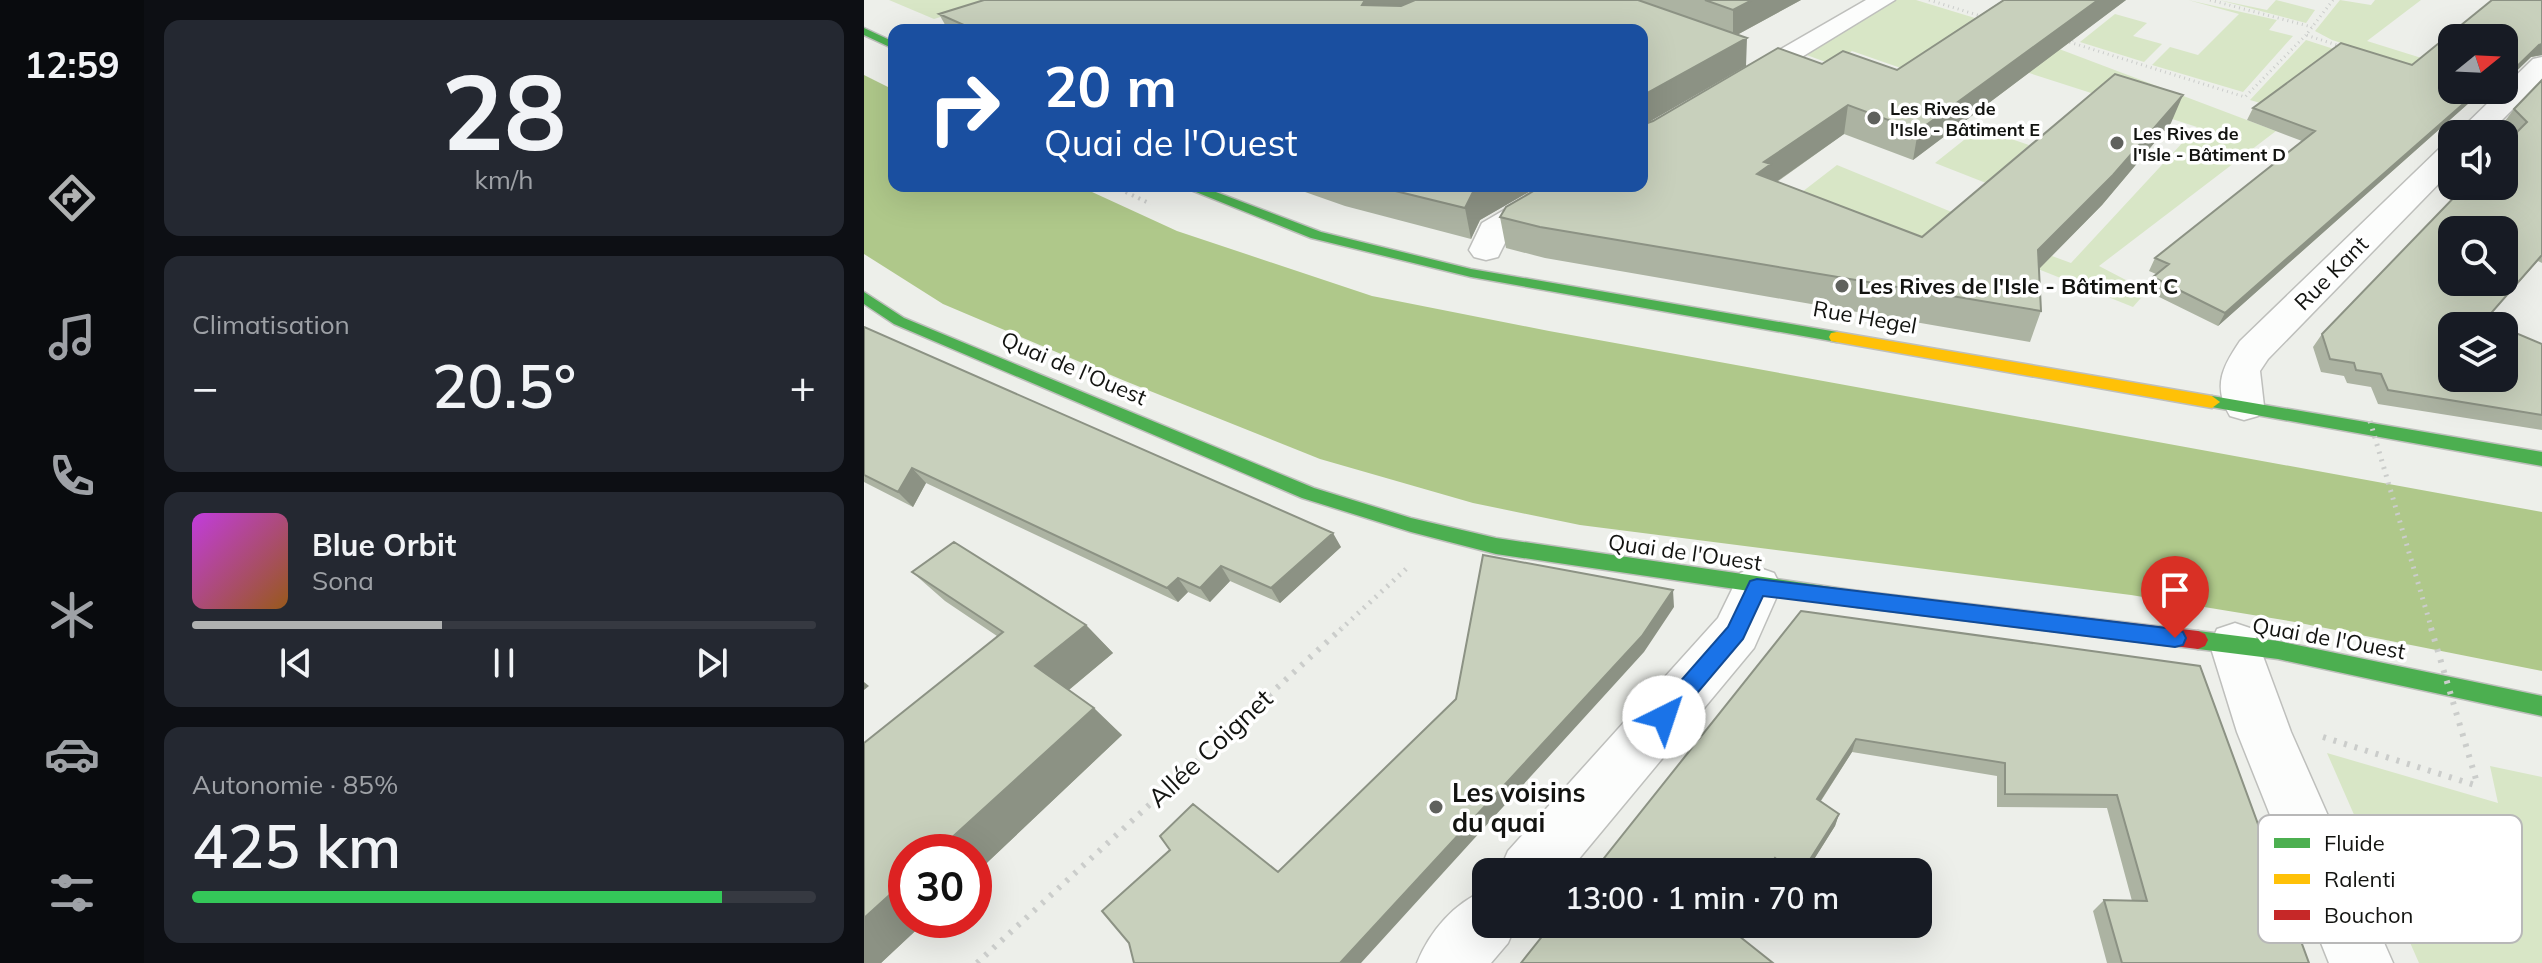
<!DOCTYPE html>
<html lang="fr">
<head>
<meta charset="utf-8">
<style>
	body { margin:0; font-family:Mulish,sans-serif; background:#242831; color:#f1f3f6; height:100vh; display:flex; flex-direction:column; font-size:30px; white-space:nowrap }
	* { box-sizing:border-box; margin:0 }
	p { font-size:26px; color:#9ea1a6 }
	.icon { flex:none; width:44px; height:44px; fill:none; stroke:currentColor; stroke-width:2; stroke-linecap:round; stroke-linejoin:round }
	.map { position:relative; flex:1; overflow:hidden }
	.sheet { display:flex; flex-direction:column; gap:20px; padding:20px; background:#0d0f14; width:720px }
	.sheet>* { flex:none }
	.top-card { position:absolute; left:24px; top:24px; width:760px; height:168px; border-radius:16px; box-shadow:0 8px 32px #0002; background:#1a4fa0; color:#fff; overflow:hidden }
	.needle { width:52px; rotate:72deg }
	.tools { position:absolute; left:1574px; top:24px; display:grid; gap:16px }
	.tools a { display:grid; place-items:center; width:80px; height:80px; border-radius:16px; background:#171b24; box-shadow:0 8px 32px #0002; font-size:40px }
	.speed { position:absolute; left:24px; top:834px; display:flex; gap:16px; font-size:40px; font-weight:700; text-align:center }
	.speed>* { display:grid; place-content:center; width:104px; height:104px; border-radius:50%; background:#171b24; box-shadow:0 8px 32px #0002; line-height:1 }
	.speed .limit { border:12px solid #d22; background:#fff; color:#111 }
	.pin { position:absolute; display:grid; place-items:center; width:68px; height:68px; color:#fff; margin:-82px -34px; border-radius:50% 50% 50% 0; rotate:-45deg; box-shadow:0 0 8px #0007 }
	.pin .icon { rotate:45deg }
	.me { position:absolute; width:88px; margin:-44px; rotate:41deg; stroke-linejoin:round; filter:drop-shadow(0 0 6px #0008) }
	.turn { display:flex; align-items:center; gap:28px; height:168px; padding:0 24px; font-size:36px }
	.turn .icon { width:104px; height:104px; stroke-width:2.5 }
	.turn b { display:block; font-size:56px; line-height:68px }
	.big { font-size:60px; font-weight:600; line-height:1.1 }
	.sheet .tile { flex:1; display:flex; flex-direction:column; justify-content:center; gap:12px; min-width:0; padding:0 28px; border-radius:16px; background:#242831 }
	.sheet .dial { align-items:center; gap:0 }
	.dial b { font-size:104px; line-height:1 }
	.song { display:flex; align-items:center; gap:24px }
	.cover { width:96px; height:96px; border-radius:12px; background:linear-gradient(135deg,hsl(290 70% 55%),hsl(30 70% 35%)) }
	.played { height:8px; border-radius:4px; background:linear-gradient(90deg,#afb1b1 40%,#363941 40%) }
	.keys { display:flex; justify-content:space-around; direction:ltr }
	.heat { display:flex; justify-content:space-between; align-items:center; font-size:44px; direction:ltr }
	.charge { height:12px; border-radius:6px; background:linear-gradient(90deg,#34c759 85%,#363941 0) }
	.trip { position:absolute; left:608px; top:858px; width:460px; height:80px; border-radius:16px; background:#171b24; box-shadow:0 8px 32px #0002; font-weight:600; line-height:80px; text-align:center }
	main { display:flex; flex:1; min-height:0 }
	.dock { display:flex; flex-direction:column; width:144px; justify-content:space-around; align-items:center; background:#090b0e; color:#9ea1a6 }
	.dock .icon { width:56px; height:56px }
	.dock .current { color:#afb1b1 }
	.dock b { font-size:36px; color:#f1f3f6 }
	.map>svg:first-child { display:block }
</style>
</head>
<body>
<main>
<nav class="dock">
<b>12:59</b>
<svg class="icon current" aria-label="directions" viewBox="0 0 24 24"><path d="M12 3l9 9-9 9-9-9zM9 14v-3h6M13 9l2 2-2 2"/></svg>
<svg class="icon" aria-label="music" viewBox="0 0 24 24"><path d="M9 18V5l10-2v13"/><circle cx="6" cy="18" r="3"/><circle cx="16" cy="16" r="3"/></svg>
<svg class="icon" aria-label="phone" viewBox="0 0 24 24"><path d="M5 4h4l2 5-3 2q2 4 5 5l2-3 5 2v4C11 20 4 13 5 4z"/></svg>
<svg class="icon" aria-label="climate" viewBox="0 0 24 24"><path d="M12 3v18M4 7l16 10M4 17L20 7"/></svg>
<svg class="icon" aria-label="car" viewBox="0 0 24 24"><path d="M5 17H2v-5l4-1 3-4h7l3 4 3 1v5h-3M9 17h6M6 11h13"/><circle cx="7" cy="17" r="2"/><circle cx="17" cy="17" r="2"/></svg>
<svg class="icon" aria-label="filters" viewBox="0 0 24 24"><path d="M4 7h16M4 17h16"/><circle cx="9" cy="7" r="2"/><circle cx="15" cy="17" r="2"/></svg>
</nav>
<section class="sheet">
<div class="tile dial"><b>28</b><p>km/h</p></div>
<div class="tile"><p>Climatisation</p>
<div class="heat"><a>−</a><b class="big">20.5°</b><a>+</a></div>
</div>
<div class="tile">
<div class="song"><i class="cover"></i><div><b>Blue Orbit</b><p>Sona</p></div></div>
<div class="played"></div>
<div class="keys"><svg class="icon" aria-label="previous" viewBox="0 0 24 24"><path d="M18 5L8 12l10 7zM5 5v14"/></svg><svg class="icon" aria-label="pause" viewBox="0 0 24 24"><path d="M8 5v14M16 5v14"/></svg><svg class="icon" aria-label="next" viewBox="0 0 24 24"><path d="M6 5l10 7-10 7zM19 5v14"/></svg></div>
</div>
<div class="tile"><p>Autonomie · 85%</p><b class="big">425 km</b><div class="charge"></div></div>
</section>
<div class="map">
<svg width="1678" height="963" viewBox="0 0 1678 963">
	<rect width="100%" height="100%" fill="#edefea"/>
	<!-- green -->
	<path fill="#d8e6c6" d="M25 0H130L70 19Z
		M1030 0H1052L1124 22 1412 131 1235 266 1283 291 1269 307 1174 269 1188 256 1207 263 1333 127 1137 64 1051 73 988 51 967 64 940 54Z
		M1324 0 1413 20 1405 30 1429 36 1379 92 1288 65 1306 47 1334 55 1375 14Z
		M1355 0 1403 10 1412 0 1451 10 1442 23Z
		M1476 0 1507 5 1511 0H1557L1503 41 1580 65 1571 73 1468 40 1451 31Z
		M1251 14 1283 23 1269 36 1298 44 1280 62 1216 42Z
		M1442 40 1476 51 1403 105 1386 100Z
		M1115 128 1165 145 1122 183 1071 163Z
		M973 165 1095 215 1061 245 938 192Z
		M1463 753 1634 803 1626 766 1678 777V963H1555Z"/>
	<!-- water -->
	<path fill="#afc88a" d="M0 75 30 90V186H215L313 231 508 296 685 331 1678 512V671L1431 622 1267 595 716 525 609 503 456 459 261 381 79 304 0 254Z"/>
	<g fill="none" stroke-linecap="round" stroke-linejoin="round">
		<!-- street casing -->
		<g stroke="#bebfbc" stroke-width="3">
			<path id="street" d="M1002 0H1031L789 148 778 151V129Z
				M1678 57V80L1624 134H1592L1669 59Z
				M1588 144V170L1404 359 1396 371 1400 406 1394 416 1380 420 1366 416C1348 386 1359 366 1376 341L1577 147Z
				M681 186H720L715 193 645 235 634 257 622 260 610 257 605 250 618 223Z
				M893 567 910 573 917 587 890 648 704 872H635L644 851 854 618 876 573Z
				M1371 623 1389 629 1427 732 1529 963H1465L1373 732 1346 645 1353 629Z
				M622 890V924H652L644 943 627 963H553C566 931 590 903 622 890Z"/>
		</g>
		<!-- fast casing -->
		<g stroke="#bebfbc" stroke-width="3">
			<path id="fast" d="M0 28 30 42V49L0 35Z
				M317 186H336L457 232 607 269 973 332 981 337 973 342 607 277 447 238Z
				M0 292 40 318 450 488 547 518 632 538 994 591 1001 593 1004 599 1001 605 994 607 632 554 547 532 438 498 30 324 0 304Z
				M1348 396 1678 452V466L1342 406 1340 402 1342 398Z
				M1334 631 1414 641 1678 696V716L1414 659 1334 649 1327 646 1324 640 1327 634Z"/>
		</g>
		<!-- slow casing -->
		<g stroke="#bebfbc" stroke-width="3">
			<path id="slow" d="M973 332 1348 396 1356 402 1348 408 967 341 965 337 967 333Z"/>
		</g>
		<!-- jam casing -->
		<g stroke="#bebfbc" stroke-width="3">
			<path id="jam" d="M994 591 1334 631 1341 634 1344 640 1341 646 1334 649 994 607 987 605 984 599 987 593Z"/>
		</g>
		<!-- path-far3 -->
		<path stroke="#cbcdcb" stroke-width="3" stroke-dasharray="1 4" stroke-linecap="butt" d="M1065 0 1120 17
			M1346 0 1448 27
			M1469 0 1442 35 1479 47
			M1209 40 1205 42 1381 97 1442 35"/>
		<!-- path-far2 -->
		<path stroke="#cbcdcb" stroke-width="4" stroke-dasharray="2 5" stroke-linecap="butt" d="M249 186 287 204"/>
		<!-- path-far1 -->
		<path stroke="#cbcdcb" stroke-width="5" stroke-dasharray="2 6" stroke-linecap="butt" d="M476 630 542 569"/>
		<!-- path -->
		<path stroke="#cbcdcb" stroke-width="6" stroke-dasharray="3 8" stroke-linecap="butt" d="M1459 737 1614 786
			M113 963 478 628"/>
		<!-- street -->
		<use href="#street" fill="#fcfdfc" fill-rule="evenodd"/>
		<!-- fast -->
		<use href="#fast" fill="#4caf50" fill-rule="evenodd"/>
		<!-- slow -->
		<use href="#slow" fill="#ffc107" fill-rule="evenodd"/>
		<!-- jam -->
		<use href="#jam" fill="#c62828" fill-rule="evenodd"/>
		<!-- path-bridge-far1 -->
		<path stroke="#cbcdcb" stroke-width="5" stroke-dasharray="2 6" stroke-linecap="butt" d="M1506 421 1568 630"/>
		<!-- path-bridge -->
		<path stroke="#cbcdcb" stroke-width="6" stroke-dasharray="3 8" stroke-linecap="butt" d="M1567 628 1614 786"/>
	</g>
	<!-- wall -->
	<path fill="#acb3a2" d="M120 0H937L873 35 882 66 781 124 958 64 1033 70 1139 0H1262L1049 160 980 134 913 182 1058 237 1307 123 1238 205 1175 269 1177 311 1166 342 681 258 642 248 636 217 778 186V30H84L75 14Z
		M1678 0V55L1667 57 1640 83V38L1588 90H1633L1622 101 1615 94 1354 326 1283 291 1289 277 1292 274 1285 271 1291 258 1438 141 1383 120 1389 108 1548 65Z
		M1678 80V263L1674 261 1621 320 1678 344V430L1514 404 1507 387 1483 383 1480 376 1457 372 1449 347 1458 334 1652 133 1641 121 1650 109Z
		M424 186H675L616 220 607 239 481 206Z
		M0 327 477 547 416 603 366 581 346 602 324 592 314 602 62 483 49 507 0 482Z
		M48 572 222 625 249 653 205 690 258 735 110 875V852L63 920 17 963H0L133 636 81 601Z
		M937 611 1336 666 1445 963H1243L1229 911 1240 900 1268 901 1243 808 1133 807V776L988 752 957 801 975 814 971 826 942 872H912L909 870Z"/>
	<!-- shaded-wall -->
	<path fill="#8c9284" d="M501 0H563L510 22 498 5Z
		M888 0H937L869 37V10Z
		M1234 0H1262L1049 160 1054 131Z
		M883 38 882 66 778 126V96Z
		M1678 44V55L1667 57 1640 83V79L1675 45Z
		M1615 90H1618L1615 94 1354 326 1361 313Z
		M1629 90H1633L1622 101Z
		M1319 95 1307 123 1238 205 1164 280 1174 250Z
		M984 105 980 134 906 186 893 174 900 162Z
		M618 186H675L616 220 607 239 601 208 610 190Z
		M48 468 62 483 49 507 34 492Z
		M469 533 477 547 416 603 407 588Z
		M357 566 366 581 346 602 336 588Z
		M314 578 324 592 314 602 303 588Z
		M809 590 810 607 780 652 497 963H476Z
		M222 625 249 653 201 693 171 666Z
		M0 682 5 686 0 690Z
		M230 708 258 735 110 875V852H72Z
		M992 739 988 752 950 811 953 799Z
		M975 814 971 826 942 872H938Z
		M911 858 908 872H902Z
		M42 880V920H63L17 963H0V918Z
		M867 924H873L864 938 865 928Z"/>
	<!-- building -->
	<path fill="#c8d0bc" stroke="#8c9284" stroke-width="2" fill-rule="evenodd" d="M120 0H501L498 5 537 6 551 0H774L883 38 778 96V30H111L75 14Z
		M841 0H888L869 10Z
		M1140 0H1234L1054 131 984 105 900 162 907 164 893 174 1058 237 1251 74 1319 95 1249 175 1174 250 1177 311 676 227 636 217 642 207 678 186H778V125L789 121 914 48 958 64 979 51 1033 70Z
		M1628 0H1678V44L1675 45 1640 79V38H1588V90H1615L1361 313 1289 277 1305 264 1291 258 1451 131 1389 108 1477 43 1548 65Z
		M1678 80V255L1621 320 1636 326H1588V378H1640V328L1678 344V415L1524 390 1517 374 1492 370 1490 363 1466 359 1458 334 1601 186H1640V145L1663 122 1650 109ZM1588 230H1640V282H1588Z
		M511 186H618L610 190 601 208Z
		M0 327 469 533 407 588 357 566 336 588 314 578 303 588 48 468 34 492 0 475Z
		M90 542 222 625 171 666 230 708 72 852H42V880L0 918V743L139 632 48 572Z
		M619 555 809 590 778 636 476 963H270L265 943 238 911 306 850 296 836 329 804 414 872 592 699Z
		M937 611 1336 666 1445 963H1258L1240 900 1283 901 1253 795 1141 794V763L992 739 953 799 975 814 938 872H930L911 858 902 872H729Z
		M688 924H867L865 928 909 963H657Z"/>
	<!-- route -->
	<path fill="#1a73e8" stroke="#114b97" stroke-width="2" d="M893 579 1311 629 1319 632 1322 638 1319 645 1311 647 899 596 879 639 807 724 800 727 792 724 788 717 792 709 864 627 886 581Z"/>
	<!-- markers -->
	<g fill="#5f615d" stroke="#fff" stroke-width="3">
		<circle cx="1010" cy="118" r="8"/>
		<circle cx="1253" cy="143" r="8"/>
		<circle cx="978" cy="286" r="8"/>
		<circle cx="572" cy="807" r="8"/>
	</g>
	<g text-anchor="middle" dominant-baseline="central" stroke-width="7" stroke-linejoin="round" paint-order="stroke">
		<!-- far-poi labels -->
		<g font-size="18" font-weight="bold" fill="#131411" stroke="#fff" text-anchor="start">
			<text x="1026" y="108">Les Rives de<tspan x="1026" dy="21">l'Isle - Bâtiment E</tspan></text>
			<text x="1269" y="133">Les Rives de<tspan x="1269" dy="21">l'Isle - Bâtiment D</tspan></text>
		</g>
		<!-- street labels -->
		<g font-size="22" fill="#131411" stroke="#fff">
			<text transform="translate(1467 273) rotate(-45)">Rue Kant</text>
			<text transform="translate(1001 317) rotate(10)">Rue Hegel</text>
			<text transform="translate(210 368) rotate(23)">Quai de l'Ouest</text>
			<text transform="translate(821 552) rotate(8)">Quai de l'Ouest</text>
			<text transform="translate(1465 638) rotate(10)">Quai de l'Ouest</text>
		</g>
		<!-- poi labels -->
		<g font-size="22" font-weight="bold" fill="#131411" stroke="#fff" text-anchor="start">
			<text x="994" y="286">Les Rives de l'Isle - Bâtiment C</text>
		</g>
		<!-- near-street labels -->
		<g font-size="26" fill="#131411" stroke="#fff">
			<text transform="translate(346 748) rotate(-43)">Allée Coignet</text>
		</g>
		<!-- near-poi labels -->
		<g font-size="26" font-weight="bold" fill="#131411" stroke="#fff" text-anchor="start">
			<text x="588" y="792">Les voisins<tspan x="588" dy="30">du quai</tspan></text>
		</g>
	</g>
	<!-- legend -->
	<rect x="1394" y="815" width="264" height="128" rx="12" fill="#fff" stroke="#b8b8b8" stroke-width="2"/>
	<rect x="1410" y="838" width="36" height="10" fill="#4caf50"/>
	<rect x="1410" y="874" width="36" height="10" fill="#ffc107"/>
	<rect x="1410" y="910" width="36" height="10" fill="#c62828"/>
	<g font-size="22" fill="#131411">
		<text x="1460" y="851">Fluide</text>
		<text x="1460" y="887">Ralenti</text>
		<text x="1460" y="923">Bouchon</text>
	</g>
</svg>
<div class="tools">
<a><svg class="needle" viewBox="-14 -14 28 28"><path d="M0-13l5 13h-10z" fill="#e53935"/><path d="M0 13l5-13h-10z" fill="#9ea1a6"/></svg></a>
<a><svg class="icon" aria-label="sound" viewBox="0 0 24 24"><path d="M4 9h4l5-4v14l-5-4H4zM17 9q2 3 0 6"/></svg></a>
<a><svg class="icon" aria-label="search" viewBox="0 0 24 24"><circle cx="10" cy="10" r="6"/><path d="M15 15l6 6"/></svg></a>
<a><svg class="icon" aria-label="layers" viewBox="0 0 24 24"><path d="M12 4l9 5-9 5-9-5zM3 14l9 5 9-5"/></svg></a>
</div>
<div class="speed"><div class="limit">30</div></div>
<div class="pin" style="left:1311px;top:638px;background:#d93025"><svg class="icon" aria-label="arrive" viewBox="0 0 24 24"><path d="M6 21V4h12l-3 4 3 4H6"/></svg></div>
<svg class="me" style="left:800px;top:717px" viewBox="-20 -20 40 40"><circle r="19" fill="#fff"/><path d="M0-13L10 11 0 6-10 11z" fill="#1a73e8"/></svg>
<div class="trip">13:00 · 1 min · 70 m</div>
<div class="top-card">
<div class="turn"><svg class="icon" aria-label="right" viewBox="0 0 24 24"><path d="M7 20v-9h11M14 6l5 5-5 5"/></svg><div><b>20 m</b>Quai de l'Ouest</div></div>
</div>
</div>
</main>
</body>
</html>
